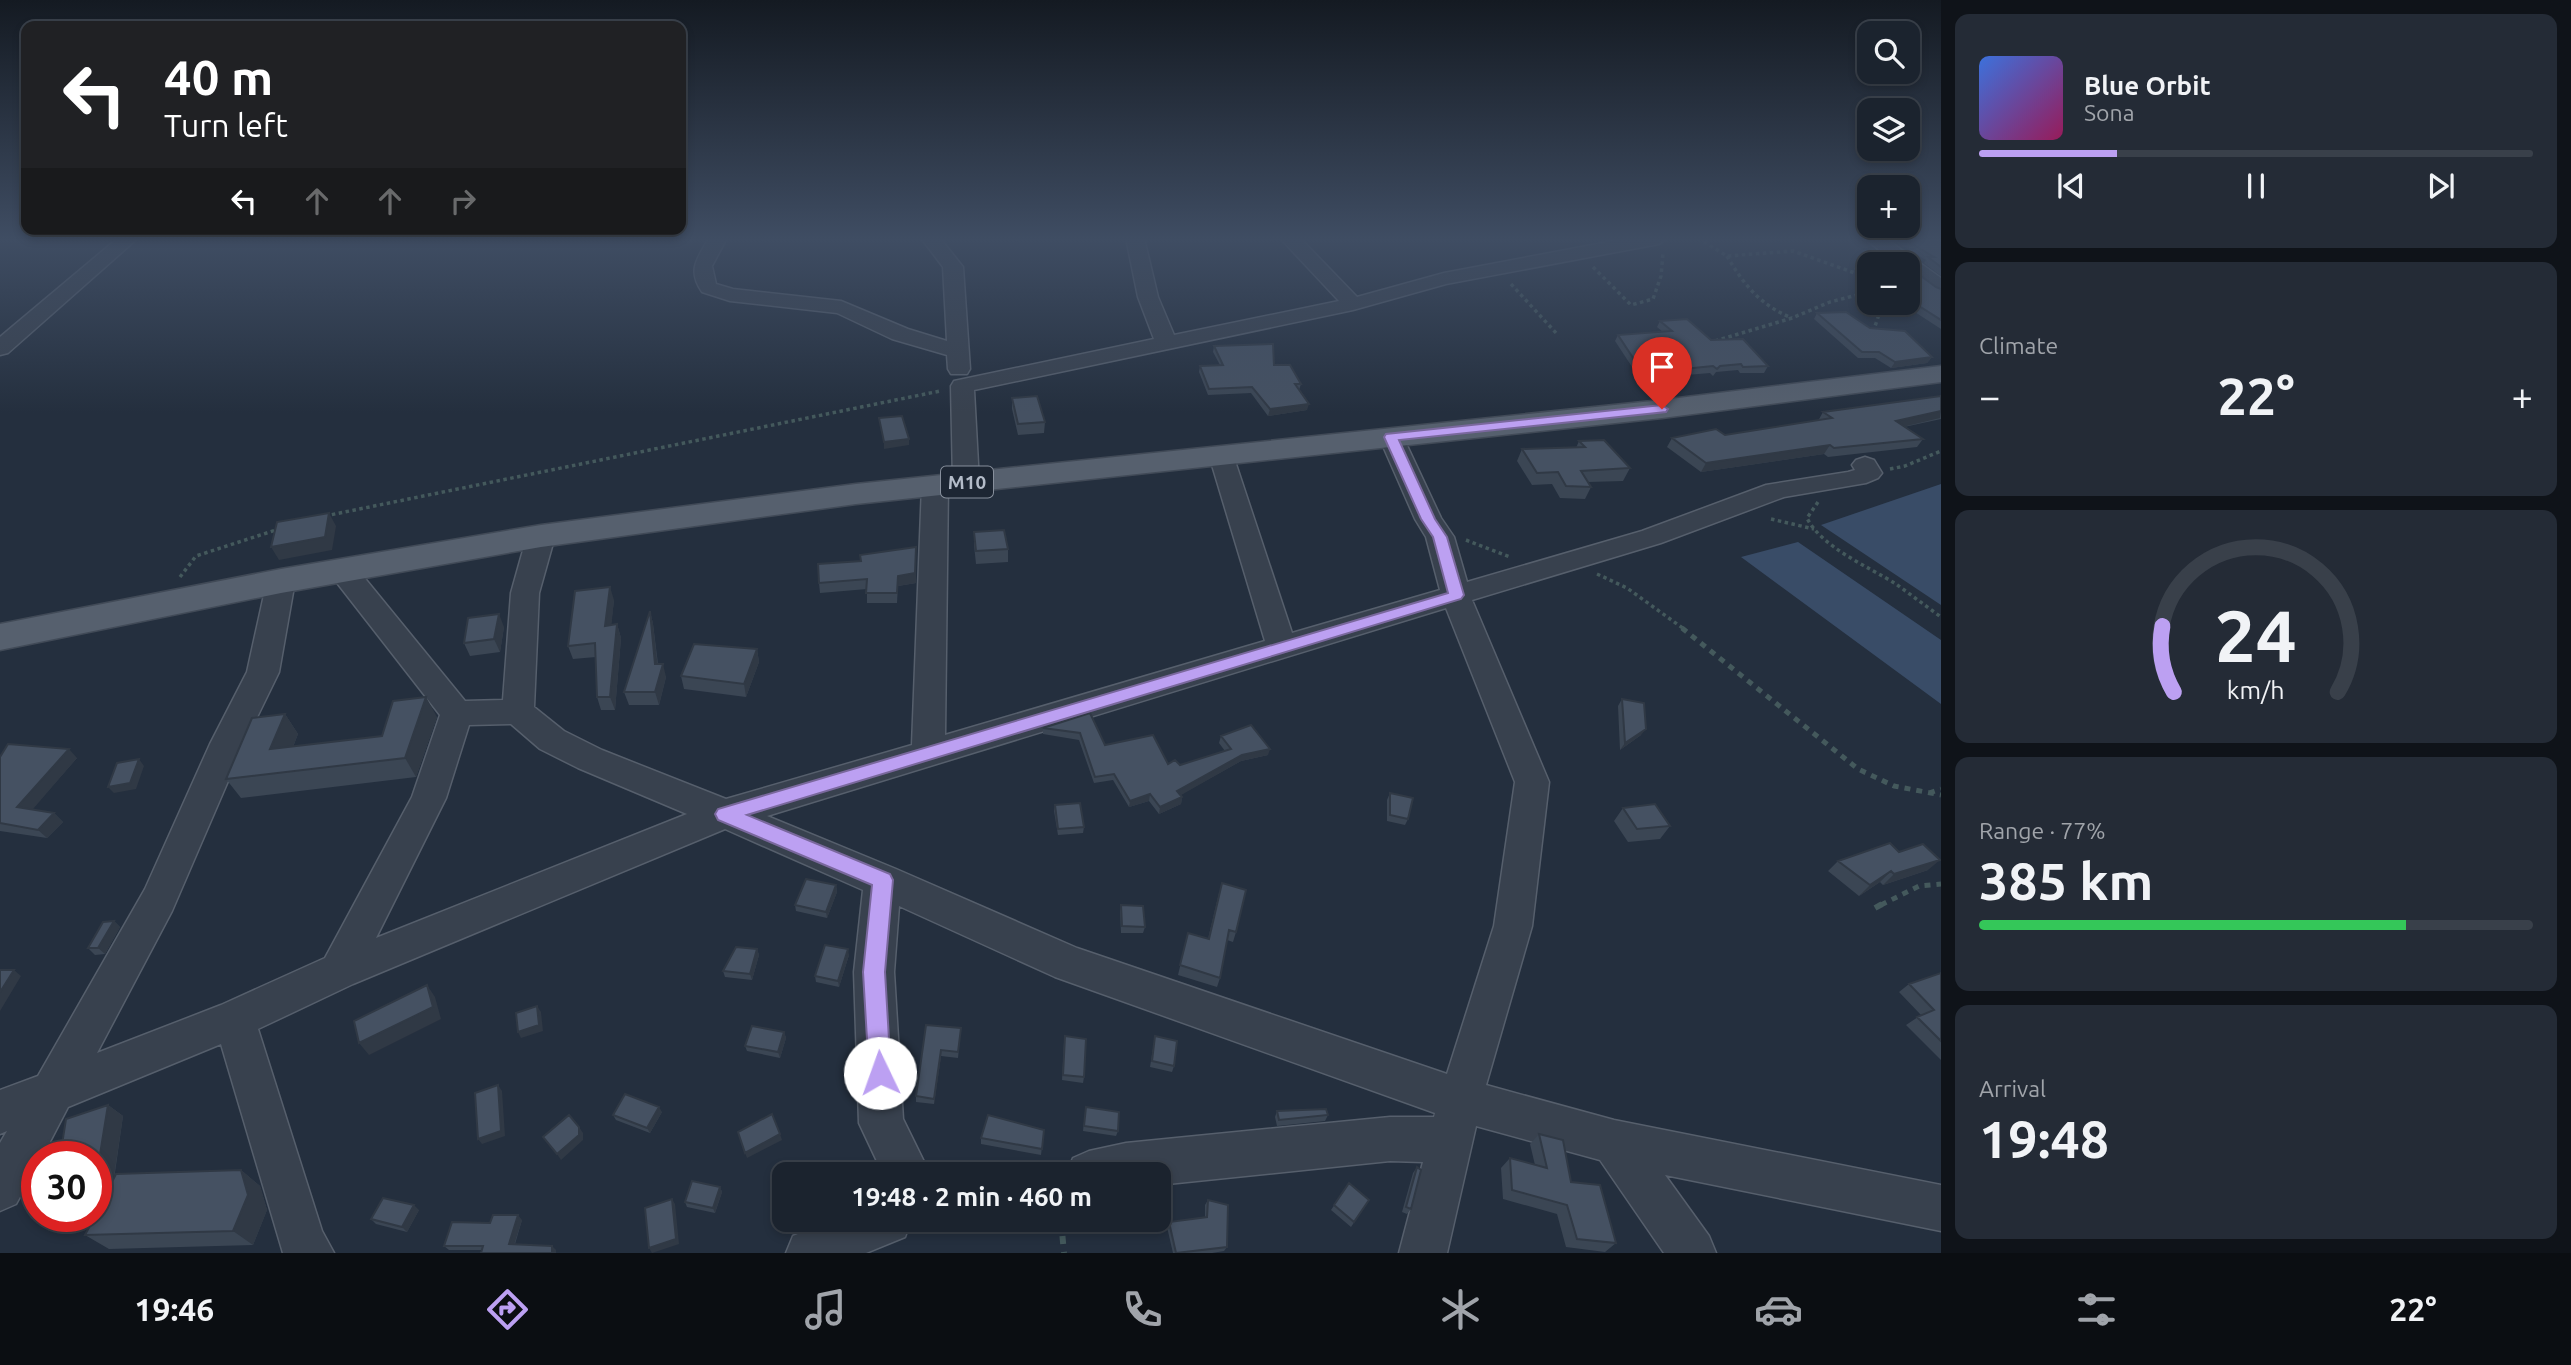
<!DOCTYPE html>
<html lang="en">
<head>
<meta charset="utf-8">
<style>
	body { margin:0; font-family:Ubuntu,sans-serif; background:#242b36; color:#f1f3f6; height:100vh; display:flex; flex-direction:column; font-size:26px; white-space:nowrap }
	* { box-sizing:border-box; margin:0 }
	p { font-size:23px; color:#a0a4aa }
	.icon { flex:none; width:38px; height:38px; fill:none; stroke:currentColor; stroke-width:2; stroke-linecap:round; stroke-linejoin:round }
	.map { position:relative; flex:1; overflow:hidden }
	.drawer { display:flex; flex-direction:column; gap:14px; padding:14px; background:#0f1319; width:630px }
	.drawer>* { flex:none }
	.banner { position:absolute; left:21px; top:21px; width:665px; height:214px; border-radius:14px; box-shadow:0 4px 10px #0003,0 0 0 2px #39404a; background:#202124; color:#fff; overflow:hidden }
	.buttons { position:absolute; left:1857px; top:21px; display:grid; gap:14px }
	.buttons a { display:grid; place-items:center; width:63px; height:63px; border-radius:14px; background:#1b232e; box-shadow:0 4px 10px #0003,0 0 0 2px #39404a; font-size:35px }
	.speed { position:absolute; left:21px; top:1141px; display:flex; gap:14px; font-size:35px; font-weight:700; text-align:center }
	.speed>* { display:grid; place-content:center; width:91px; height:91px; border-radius:50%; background:#1b232e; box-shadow:0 4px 10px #0003,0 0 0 2px #39404a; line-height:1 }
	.speed .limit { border:10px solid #d22; background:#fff; color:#111 }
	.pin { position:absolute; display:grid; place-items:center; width:60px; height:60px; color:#fff; margin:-72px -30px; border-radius:50% 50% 50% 0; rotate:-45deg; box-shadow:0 0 7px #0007 }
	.pin .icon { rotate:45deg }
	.me { position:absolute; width:77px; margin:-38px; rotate:357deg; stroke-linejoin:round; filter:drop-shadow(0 0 5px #0008) }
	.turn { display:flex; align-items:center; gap:24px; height:147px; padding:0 28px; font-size:32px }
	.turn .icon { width:91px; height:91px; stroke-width:2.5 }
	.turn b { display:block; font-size:49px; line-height:60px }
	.lanes { display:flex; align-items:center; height:66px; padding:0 28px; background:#0003; justify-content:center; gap:35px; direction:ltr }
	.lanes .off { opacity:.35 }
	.big { font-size:52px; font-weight:600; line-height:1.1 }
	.drawer .widget { flex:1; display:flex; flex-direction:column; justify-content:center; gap:10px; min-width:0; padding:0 24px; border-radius:14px; background:#242b36 }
	.drawer .dial { align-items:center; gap:0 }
	.dial svg { height:182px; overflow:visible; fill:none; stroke:#39404a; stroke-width:7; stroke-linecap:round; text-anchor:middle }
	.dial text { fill:#f1f3f6; stroke:none }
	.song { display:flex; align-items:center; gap:21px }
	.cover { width:84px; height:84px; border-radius:10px; background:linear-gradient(135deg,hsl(220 70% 55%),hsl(330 70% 35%)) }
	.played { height:7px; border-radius:4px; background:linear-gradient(90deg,#bca0f2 25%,#39404a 25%) }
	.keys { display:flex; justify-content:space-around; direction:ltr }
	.heat { display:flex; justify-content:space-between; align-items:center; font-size:38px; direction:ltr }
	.charge { height:10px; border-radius:5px; background:linear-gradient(90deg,#34c759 77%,#39404a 0) }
	.trip { position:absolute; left:772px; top:1162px; width:399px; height:70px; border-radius:14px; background:#1b232e; box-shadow:0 4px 10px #0003,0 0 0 2px #39404a; font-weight:600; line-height:70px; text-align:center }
	.dock { display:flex; height:112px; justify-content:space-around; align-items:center; background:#0b0e12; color:#a0a4aa }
	.dock .icon { width:49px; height:49px }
	.dock .current { color:#bca0f2 }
	.dock b { font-size:32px; color:#f1f3f6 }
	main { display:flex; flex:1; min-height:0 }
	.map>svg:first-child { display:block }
</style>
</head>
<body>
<main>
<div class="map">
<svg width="1941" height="1253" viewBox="0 0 1941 1253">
	<rect width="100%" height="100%" fill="#242f3e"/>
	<!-- water -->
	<path fill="#394c67" d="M1941 484V605L1821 525Z
		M1798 542 1941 640V704L1741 557Z"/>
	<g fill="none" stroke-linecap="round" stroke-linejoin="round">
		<!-- minor casing -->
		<g stroke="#565f6c" stroke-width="3">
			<path id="minor" d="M118 238H138L8 353 0 355V337Z
				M709 238H727L712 266 716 284 733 289 841 301 908 329 947 341 943 267 921 238H940L963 267 970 369 967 374H951L948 369 947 355 892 339 837 313 730 301 702 292C687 270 697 259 709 238Z
				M1126 238H1144L1158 297 1174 335 1339 301 1280 238H1300L1357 297 1444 273 1629 238H1668L1659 244 1446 284 1353 310 974 390 979 482 975 487 966 490 957 487 953 482 951 386 954 381 1154 339 1138 297Z
				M1864 238H1885L1941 278V293L1934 291 1908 272V264H1897Z
				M1391 430 1400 432 1403 437 1441 518 1454 537 1467 582 1642 531 1766 485 1848 472 1855 470 1852 465 1856 460 1865 457 1874 460 1882 473 1878 478 1866 483 1784 497 1661 543 1472 600 1549 782 1532 926 1486 1085 1614 1120 1941 1185V1231L1665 1175 1709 1236 1716 1253H1664L1600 1160 1476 1126 1447 1253H1399L1423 1162 1390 1161 1158 1185V1174H1066L1073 1158 1089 1151 1126 1143 1390 1117H1434L1435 1113 1055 977 899 906 894 972 903 1119 930 1174H883L859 1123 854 972 863 890 725 829 353 984 258 1029 322 1231 334 1253H283L221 1044 68 1107 42 1157H37V1166L16 1204 0 1211V1143L7 1131 0 1134V1090L38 1076 145 889 210 744 247 672 267 581 271 574 281 572 291 574 295 581 279 672 244 744 172 911 97 1053 221 1005 325 958 412 797 440 715 334 579 330 572 334 565 344 563 354 565 465 701 503 700 511 593 527 536 531 530 541 527 551 530 555 536 539 593 534 707 564 731 602 750 726 799 912 745 922 485 926 480 935 477 944 480 948 485 945 735 1265 641 1209 455 1212 450 1221 448 1230 450 1233 455 1292 633 1440 590 1426 537 1415 519 1379 437 1382 432ZM1446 608 1515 782 1494 926 1447 1074 1077 948 896 869 767 816ZM511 724 540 749 578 768 687 814 376 938 446 798 469 725Z
				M832 1220H911L905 1237 866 1253H786L793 1236Z"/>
		</g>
		<!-- major casing -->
		<g stroke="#414a57" stroke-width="3">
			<path id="major" d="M1941 366V382L1662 418 856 504 541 547 281 593 0 650V624L281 569 541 525 856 484 1662 400Z"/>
		</g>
		<!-- path-far2 -->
		<path stroke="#44595c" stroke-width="3.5" stroke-dasharray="3.5 3.5" stroke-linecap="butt" d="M1698 238 1727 256 1793 251 1869 278
			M1727 256C1744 285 1760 305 1792 318
			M1593 267 1631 305 1653 299 1661 276 1663 253
			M1511 284 1557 334
			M1873 332 1883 303
			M1715 341 1792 318 1830 302 1869 292
			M1890 469 1905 466 1941 451
			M1818 502 1807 518C1821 547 1869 567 1896 584 1911 595 1926 606 1941 617
			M325 516 940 391
			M1771 519 1814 529
			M1466 540 1510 557
			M1597 574 1627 588 1684 629
			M180 577 196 556 279 529"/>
		<!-- path-far1 -->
		<path stroke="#44595c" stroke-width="5" stroke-dasharray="6 6" stroke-linecap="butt" d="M1682 628 1858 769 1894 786 1941 795
			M1929 793 1941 789
			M1881 905 1919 886 1941 884"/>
		<!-- path -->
		<path stroke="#44595c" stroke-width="6" stroke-dasharray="8 8" stroke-linecap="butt" d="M1875 908 1884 903
			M1061 1220 1064 1253"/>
		<!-- minor -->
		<use href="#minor" fill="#38414e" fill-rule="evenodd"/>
		<!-- major -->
		<use href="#major" fill="#56606e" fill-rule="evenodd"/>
	</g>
	<!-- wall -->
	<path fill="#3b4654" d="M1889 238H1941V276L1924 263 1926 260Z
		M1909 261 1910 268 1936 287 1941 289V329L1901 303H1908V264H1869V277L1854 269 1858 263Z
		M1817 313 1870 328 1932 357 1927 363 1891 368 1875 358H1858L1814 319Z
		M1660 321 1711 340 1768 366 1764 373H1740L1738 370 1716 372 1713 376 1710 373 1640 379 1615 341 1618 335 1663 332 1657 327Z
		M1214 346 1274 365 1301 384 1299 390 1307 410 1268 416 1251 393 1208 395 1199 372 1200 366 1220 365 1213 352Z
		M1941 396V419L1904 427 1923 439 1917 447 1828 457 1824 454 1701 472 1667 447 1672 438 1725 435 1818 421 1823 412Z
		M1012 398 1045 422 1044 433 1018 435 1012 409Z
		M1579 441 1630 468 1623 481 1588 482 1591 487 1585 499 1560 498 1552 484 1532 485 1517 461 1522 449 1576 448Z
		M974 532 1008 549V562L976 564 974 545Z
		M916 556V583L898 586 897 603H867V589L820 593 819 583Z
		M614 600 611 625 617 624 621 638 615 710H601L597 697 596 657 573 659 568 646Z
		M650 611 653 624 658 664 666 677 659 705H629L624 692Z
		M504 627 500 652 470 656 464 643Z
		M757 649 759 662 746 697 684 689 681 676Z
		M1622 699 1641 735 1620 750 1618 706Z
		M1090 713 1105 745 1168 764 1180 765 1225 751 1219 743 1221 736 1268 755 1241 761 1180 795 1182 797 1181 804 1159 814 1149 801 1129 807 1113 780 1094 783 1079 740 1043 734V728Z
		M285 714 298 734 293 747 382 736 437 717 416 777 241 798 226 779Z
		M0 757 77 758 32 809 54 813 63 822 47 838 0 831Z
		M1390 793 1408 819 1405 825 1387 821V800Z
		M1055 805 1084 827 1083 833 1058 835 1054 811Z
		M1623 808 1670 826 1660 839 1628 842 1614 821Z
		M1899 852 1928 870 1883 885 1880 882 1859 896 1828 871 1838 861Z
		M836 885 837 892 827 918 796 911 795 905Z
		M1219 893 1236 932 1233 942 1227 940 1220 978 1217 987 1178 975 1188 933 1208 939Z
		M1121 905 1145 927 1143 933H1121L1120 911Z
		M114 921 120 927 105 954 95 955 88 948Z
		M757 949 759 955 752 980 725 977 723 971Z
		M849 955 839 987 816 982 815 976Z
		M1941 973V1060L1906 1025 1921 1015 1899 992 1909 984Z
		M926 1025 961 1028 958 1058 941 1056 934 1104 916 1102V1096Z
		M784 1032 786 1038 780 1058 747 1051 745 1046Z
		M1155 1036 1174 1066 1172 1072 1150 1067Z
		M1064 1042 1084 1077 1083 1083 1062 1080Z
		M108 1105 123 1116 114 1179 241 1170 260 1186 267 1210 253 1245 109 1249 85 1235 111 1184Z
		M1277 1111 1328 1115 1325 1121 1277 1126 1275 1117Z
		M662 1112 650 1133 616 1120 613 1115Z
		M1085 1112 1118 1131 1116 1136 1083 1131Z
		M1044 1130 1041 1155 981 1144V1138Z
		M1539 1134 1571 1182 1616 1243 1605 1252 1566 1247 1557 1214 1503 1199 1501 1168 1510 1158 1535 1165 1530 1144Z
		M1417 1167 1411 1209 1407 1214 1402 1212 1413 1173Z
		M1349 1183 1369 1200 1351 1227 1331 1210Z
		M720 1187 722 1192 715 1213 687 1207 685 1202Z
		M1208 1200 1227 1247 1224 1251 1212 1253H1173L1167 1227 1169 1222 1205 1217V1205Z
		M419 1210 407 1232 376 1224 371 1219Z
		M522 1220 515 1244 556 1250H449L444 1246 490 1223Z"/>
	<!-- shaded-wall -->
	<path fill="#303945" d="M1932 357 1927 363 1891 368 1895 362Z
		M1309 404 1307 410 1268 416 1270 409Z
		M1941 411 1940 418 1890 430 1896 421Z
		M909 439V445L884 449V442Z
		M1830 445 1824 454 1701 472 1706 463Z
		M329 513 336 526 332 550 279 560 271 547Z
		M916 547V583L898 586 897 603 898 576Z
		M610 587 614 600 610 639 605 626Z
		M650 611 653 624 659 677 655 664Z
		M499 614 504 627 500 652 494 639Z
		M617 624 621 638 615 710 610 697Z
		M757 649 759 662 746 697 744 684Z
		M663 664 666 677 659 705 655 692Z
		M426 697 437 717 416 777 405 758Z
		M285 714 298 734 284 769 270 749Z
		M1646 729 1641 735 1620 750 1625 743Z
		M69 749 77 758 27 816 17 807Z
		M1270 749 1268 755 1241 761 1176 798 1177 791 1242 755Z
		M139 759 144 766 136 789 114 793 108 787Z
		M1150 794 1149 801 1129 807 1130 801Z
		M1182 797 1181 804 1159 814 1160 807Z
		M54 813 63 822 47 838 38 830Z
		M1940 860 1928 870 1883 885 1894 874Z
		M1891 871 1880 882 1859 896 1870 885Z
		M836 885 837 892 827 918 826 912Z
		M114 921 120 927 105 954 98 948Z
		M757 949 759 955 752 980 750 974Z
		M848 949 849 955 839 987 838 981Z
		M14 970 21 976 0 1011V992Z
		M427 985 435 997 441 1019 369 1055 359 1043Z
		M537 1006 541 1012 543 1031 521 1038 518 1032Z
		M784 1032 786 1038 780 1058 778 1052Z
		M941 1050V1056L934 1104V1099Z
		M498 1085 502 1091 505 1136 482 1144 478 1139Z
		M108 1105 123 1116 113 1183 96 1189V1173Z
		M659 1107 662 1112 650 1133 647 1128Z
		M579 1127 583 1133V1140L561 1160 557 1154Z
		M780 1134 782 1140 747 1158 745 1153Z
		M241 1170 260 1186 267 1210 253 1245 233 1231Z
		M720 1187 722 1192 715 1213 713 1208Z
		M672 1199 675 1204 679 1244 652 1253 649 1248Z
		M414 1205 419 1210 407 1232 402 1227Z
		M518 1215 522 1220 513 1248 509 1244Z
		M552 1246 556 1250V1253H552Z"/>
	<!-- building -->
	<path fill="#455162" stroke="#303945" stroke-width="2" d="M1902 238H1941V267L1928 257H1934Z
		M1909 261 1910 268 1936 287 1941 289V320L1908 299V264H1869V270L1858 263Z
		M1846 312 1870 328 1905 331 1932 357 1895 362 1879 352H1862L1817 313Z
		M1687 319 1711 340 1743 339 1768 366 1743 367 1741 364 1720 366 1717 369 1713 366 1643 373 1618 335 1672 331 1660 321Z
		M1273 344 1274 365H1290L1301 384H1295L1309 404 1270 409 1252 387 1209 389 1200 366 1223 365 1214 346Z
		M1037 396 1045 422 1018 424 1012 398Z
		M1941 396V411L1896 421 1923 439 1834 448 1830 445 1706 463 1672 438 1716 429 1725 435 1832 418 1823 412Z
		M902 416 909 439 884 442 879 418Z
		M1604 440 1630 468 1581 471 1591 487 1566 486 1558 472 1537 473 1522 449 1585 447 1579 441Z
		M329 513 325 537 271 547 277 522Z
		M1004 530 1008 549 976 551 974 532Z
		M916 547 915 573 898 576 897 593H866L867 579 819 583 818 564 861 561 860 555Z
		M610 587 605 626 617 624 610 697H597L595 643 568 646 575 591Z
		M650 611 655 664H663L655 692H624Z
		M499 614 494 639 464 643 468 618Z
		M694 644 757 649 744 684 681 676Z
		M426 697 405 758 226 779 252 718 285 714 270 749 382 736 393 701Z
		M1622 699 1644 703 1646 729 1625 743Z
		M1090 713 1105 745 1153 735 1168 764 1175 760 1180 765 1231 749 1221 736 1251 725 1270 749 1242 755 1177 791 1182 797 1160 807 1150 794 1130 801 1114 774 1095 777 1080 733 1043 728Z
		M8 744 69 749 17 807 54 813 38 830 0 823V757Z
		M139 759 130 783 108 787 117 763Z
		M1390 793 1413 798 1408 819 1390 815Z
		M1080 803 1084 827 1058 829 1055 805Z
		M1655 804 1670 826 1637 829 1623 808Z
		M1890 843 1899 852 1923 844 1940 860 1894 874 1891 871 1870 885 1838 861Z
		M806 879 836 885 826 912 795 905Z
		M1222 883 1246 890 1236 932 1229 930 1220 978 1180 965 1188 933 1209 939Z
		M1121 905 1143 906 1145 927 1122 926Z
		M114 921 98 948H88L103 922Z
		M825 945 848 949 838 981 815 976Z
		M736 947 757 949 750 974 723 971Z
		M0 970H14L0 992Z
		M1941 973V1041L1917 1017 1934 1010 1909 984Z
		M427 985 433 1007 359 1043 354 1021Z
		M537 1006 539 1025 518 1032 516 1013Z
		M926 1025 961 1028 958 1052 941 1050 934 1099 916 1096Z
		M752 1026 784 1032 778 1052 745 1046Z
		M1065 1036 1086 1039 1084 1077 1063 1075Z
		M1155 1036 1177 1041 1174 1066 1152 1061Z
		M498 1085 501 1131 478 1139 475 1093Z
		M625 1094 659 1107 647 1128 613 1115Z
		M108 1105 97 1173H96V1157H60L66 1119Z
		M1086 1107 1119 1112 1118 1131 1084 1126Z
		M1326 1109 1328 1115 1279 1120 1277 1111Z
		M772 1114 780 1134 745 1153 738 1132Z
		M569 1115 579 1127V1135L557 1154 543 1137Z
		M988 1115 1044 1130 1042 1149 981 1138Z
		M1539 1134 1563 1140 1571 1182 1600 1185 1616 1243 1577 1239 1567 1205 1512 1190 1510 1158 1547 1168Z
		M868 1166 886 1172V1174H866Z
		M1417 1167 1421 1170 1411 1209 1406 1207Z
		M241 1170 248 1195 233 1231 85 1235 95 1216H96V1213L116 1174Z
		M692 1181 720 1187 713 1208 685 1202Z
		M1349 1183 1369 1200 1354 1222 1334 1205Z
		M383 1198 414 1205 402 1227 371 1219Z
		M672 1199 676 1239 649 1248 645 1208Z
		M1208 1200 1228 1205 1227 1247 1176 1253 1169 1222 1207 1217Z
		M493 1215H518L509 1244 552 1246V1253H481L483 1246H444L452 1222 490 1223Z"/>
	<!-- sky -->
	<linearGradient id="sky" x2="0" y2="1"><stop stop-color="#141a22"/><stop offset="0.58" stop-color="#3f4d63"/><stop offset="1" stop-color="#3f4d63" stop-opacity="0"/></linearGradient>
	<rect width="1941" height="413" fill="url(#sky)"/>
	<!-- route -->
	<path fill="#bca0f2" stroke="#7a689d" stroke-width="2" d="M1662 405 1668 409 1666 412 1399 440 1435 519 1447 537 1464 595 1461 599 747 815 890 874 893 880 885 972 891 1073 888 1081 880 1084 872 1081 869 1073 863 972 872 885 718 820 715 814 718 809 1448 593 1433 537 1421 519 1384 437 1386 434Z"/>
	<g text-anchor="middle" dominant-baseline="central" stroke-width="5" stroke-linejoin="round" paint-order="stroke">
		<!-- shield labels -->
		<rect fill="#1d2633" stroke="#878f9c" stroke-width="2" x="941" y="466.5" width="52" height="31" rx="5"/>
		<g font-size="19" font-weight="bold" fill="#b4bcc9">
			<text x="967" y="482">M10</text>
		</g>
	</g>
</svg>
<div class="buttons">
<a><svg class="icon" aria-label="search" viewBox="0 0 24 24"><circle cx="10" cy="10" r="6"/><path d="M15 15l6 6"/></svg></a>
<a><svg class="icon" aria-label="layers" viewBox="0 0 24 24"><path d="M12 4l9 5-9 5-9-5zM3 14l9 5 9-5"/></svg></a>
<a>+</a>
<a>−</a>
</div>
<div class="speed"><div class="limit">30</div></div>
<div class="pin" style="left:1662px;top:409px;background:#d93025"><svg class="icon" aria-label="arrive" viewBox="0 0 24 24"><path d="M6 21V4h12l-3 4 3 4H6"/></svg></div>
<svg class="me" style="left:880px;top:1073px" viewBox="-20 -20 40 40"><circle r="19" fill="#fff"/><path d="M0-13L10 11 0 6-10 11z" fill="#bca0f2"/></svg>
<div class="trip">19:48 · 2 min · 460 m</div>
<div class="banner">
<div class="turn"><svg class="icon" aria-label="left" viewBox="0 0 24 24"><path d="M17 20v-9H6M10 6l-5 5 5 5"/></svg><div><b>40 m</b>Turn left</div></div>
<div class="lanes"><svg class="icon" aria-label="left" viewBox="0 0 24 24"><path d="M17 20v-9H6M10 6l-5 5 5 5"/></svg><svg class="icon off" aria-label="ahead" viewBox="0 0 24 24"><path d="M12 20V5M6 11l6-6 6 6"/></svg><svg class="icon off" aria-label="ahead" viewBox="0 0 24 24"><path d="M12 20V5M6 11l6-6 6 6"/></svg><svg class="icon off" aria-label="right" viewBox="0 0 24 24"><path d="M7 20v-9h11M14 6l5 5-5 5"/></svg></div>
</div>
</div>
<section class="drawer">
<div class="widget">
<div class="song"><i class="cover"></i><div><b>Blue Orbit</b><p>Sona</p></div></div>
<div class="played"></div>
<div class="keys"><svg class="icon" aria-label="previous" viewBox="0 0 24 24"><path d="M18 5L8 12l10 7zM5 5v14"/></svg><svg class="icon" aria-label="pause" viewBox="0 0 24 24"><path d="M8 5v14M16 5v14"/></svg><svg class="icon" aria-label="next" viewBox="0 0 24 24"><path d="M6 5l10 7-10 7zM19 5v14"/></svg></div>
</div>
<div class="widget"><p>Climate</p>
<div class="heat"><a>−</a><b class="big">22°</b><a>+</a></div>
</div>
<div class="widget dial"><svg viewBox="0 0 100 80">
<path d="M14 69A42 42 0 1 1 86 69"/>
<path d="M14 69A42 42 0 0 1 9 40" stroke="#bca0f2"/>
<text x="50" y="56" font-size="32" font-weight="700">24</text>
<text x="50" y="72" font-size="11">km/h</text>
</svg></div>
<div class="widget"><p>Range · 77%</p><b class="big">385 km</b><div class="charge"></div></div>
<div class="widget"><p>Arrival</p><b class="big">19:48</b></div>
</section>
</main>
<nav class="dock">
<b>19:46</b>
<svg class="icon current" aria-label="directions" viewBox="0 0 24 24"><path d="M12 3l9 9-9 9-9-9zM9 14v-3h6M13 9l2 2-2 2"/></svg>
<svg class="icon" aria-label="music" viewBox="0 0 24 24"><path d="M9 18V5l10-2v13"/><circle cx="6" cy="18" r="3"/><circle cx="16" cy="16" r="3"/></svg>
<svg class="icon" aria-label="phone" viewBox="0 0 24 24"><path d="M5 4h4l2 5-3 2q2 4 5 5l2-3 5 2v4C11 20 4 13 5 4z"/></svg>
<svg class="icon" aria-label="climate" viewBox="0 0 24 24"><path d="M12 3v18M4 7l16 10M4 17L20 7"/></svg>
<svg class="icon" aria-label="car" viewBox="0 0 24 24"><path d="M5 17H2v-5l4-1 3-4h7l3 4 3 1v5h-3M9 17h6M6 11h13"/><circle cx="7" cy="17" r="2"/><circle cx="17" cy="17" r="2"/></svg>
<svg class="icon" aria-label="filters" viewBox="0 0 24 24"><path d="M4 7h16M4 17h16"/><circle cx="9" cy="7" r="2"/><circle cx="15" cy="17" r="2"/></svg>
<b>22°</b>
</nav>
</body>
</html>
